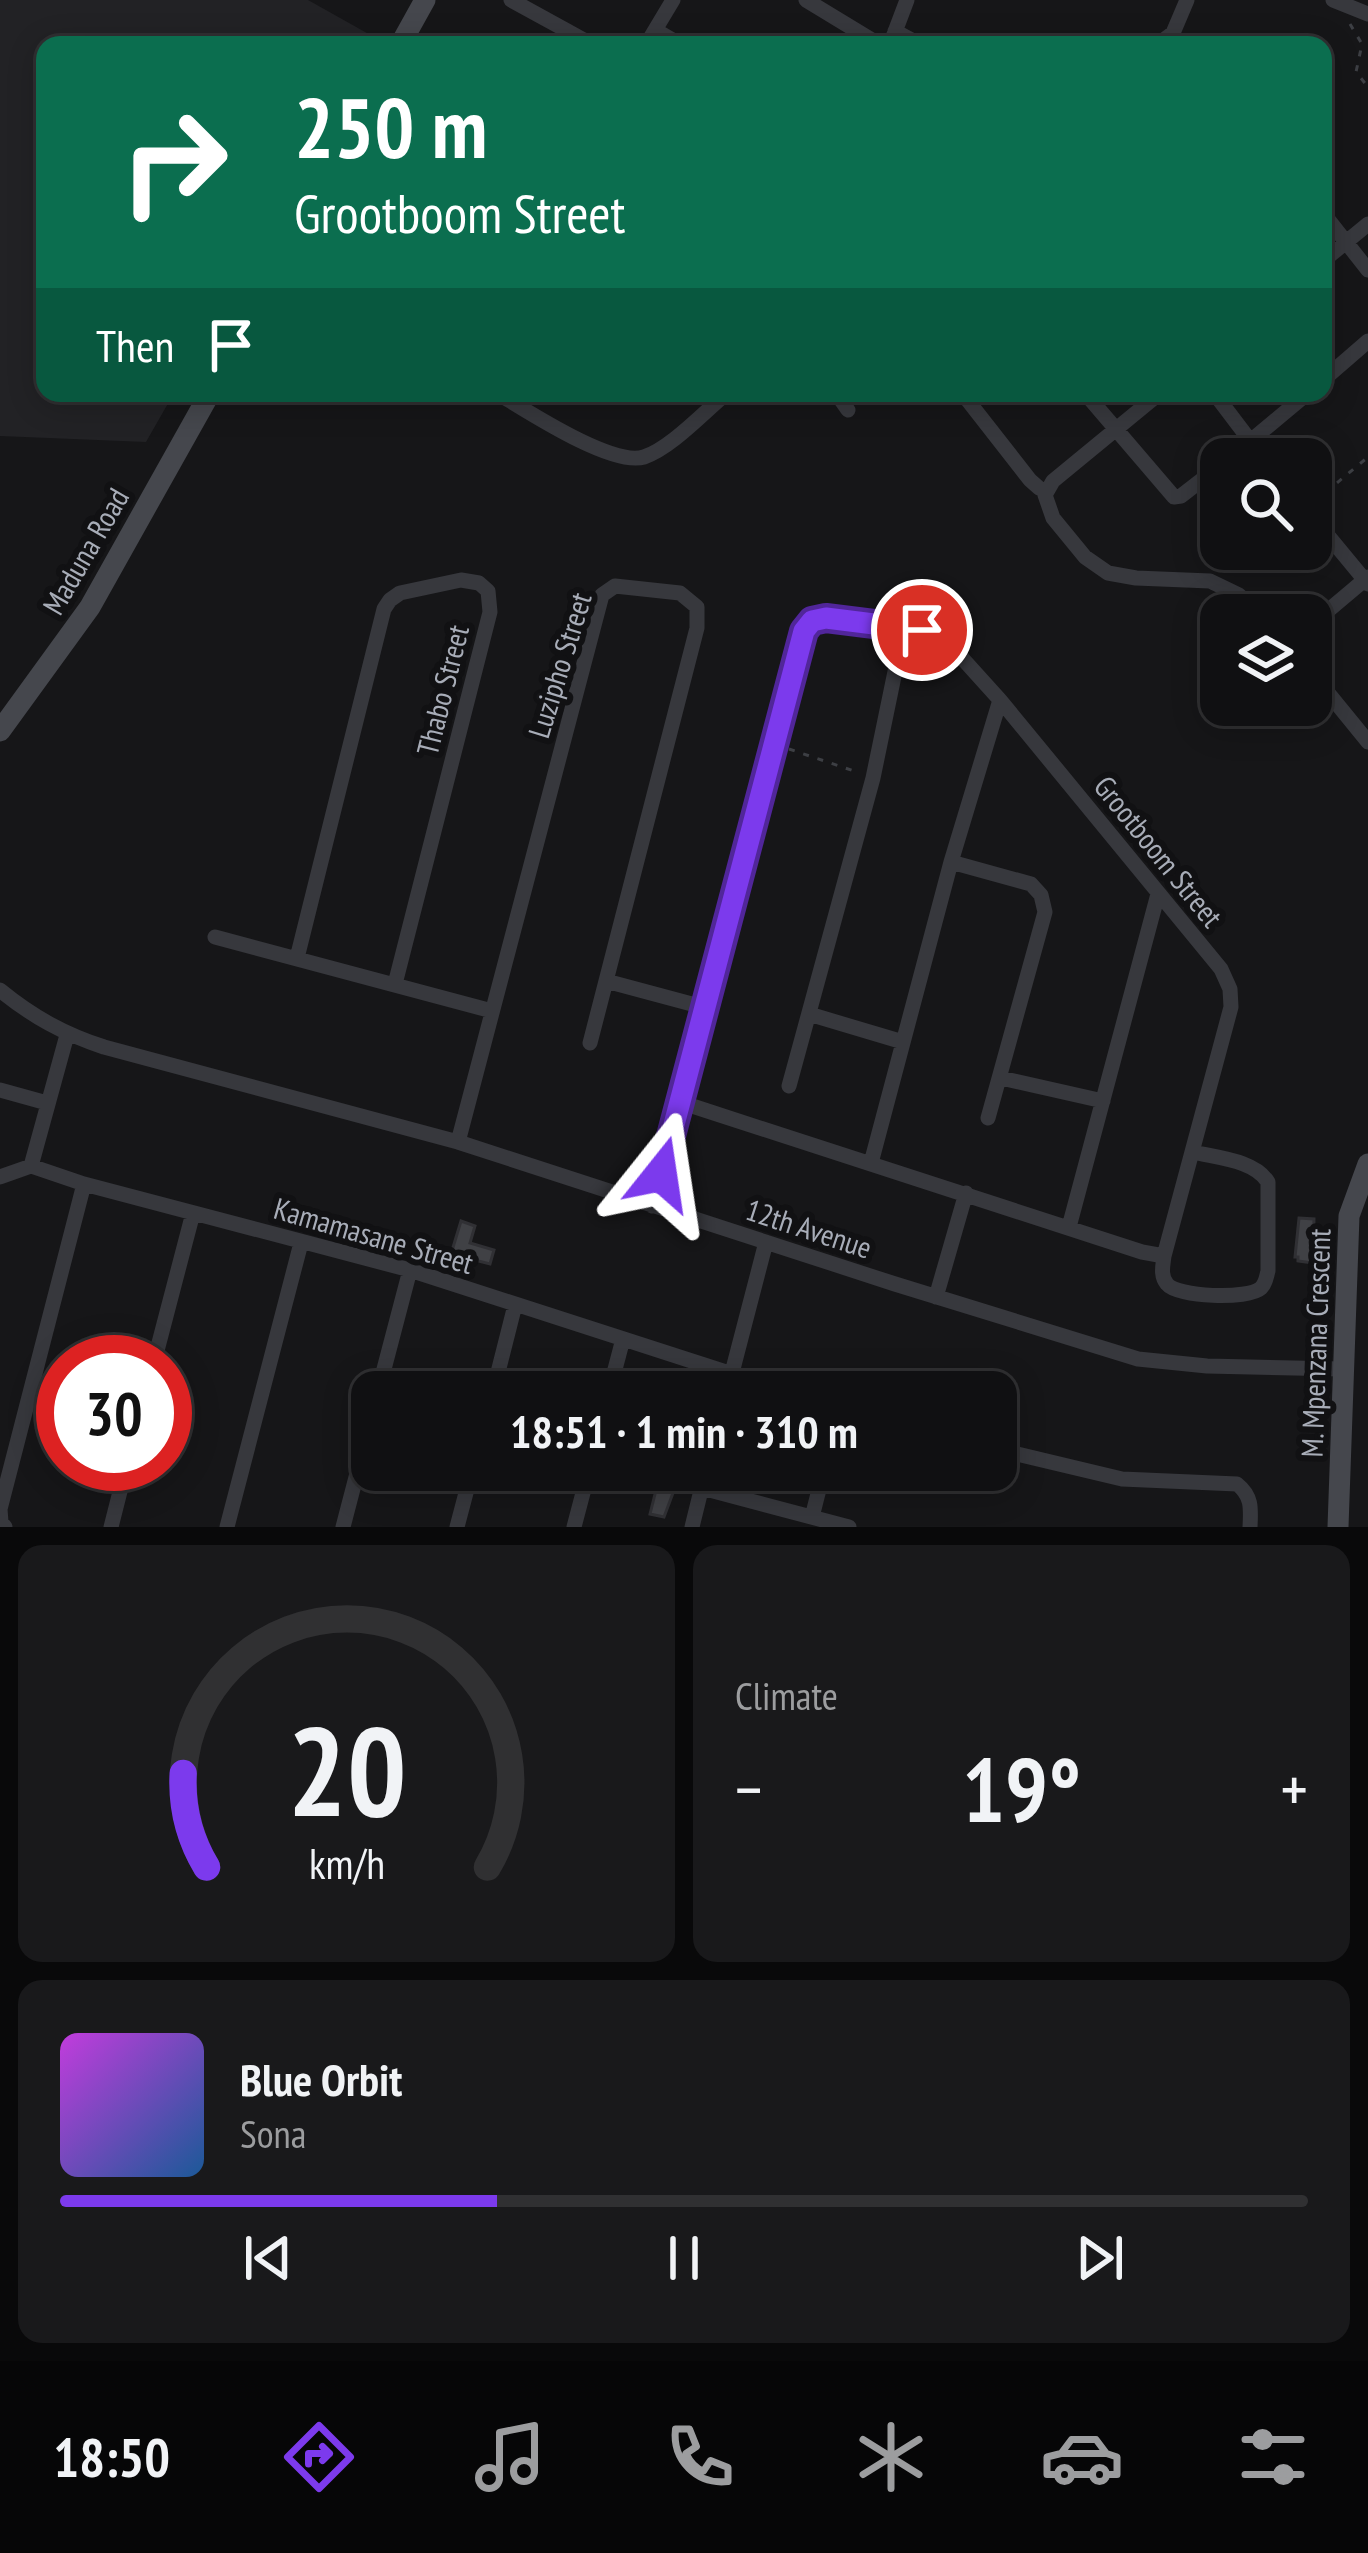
<!DOCTYPE html>
<html lang="en">
<head>
<meta charset="utf-8">
<style>
	body { margin:0; font-family:"PT Sans Narrow",sans-serif; background:#19191b; color:#f1f3f6; height:100vh; display:flex; flex-direction:column; font-size:45px; white-space:nowrap }
	* { box-sizing:border-box; margin:0 }
	p { font-size:39px; color:#9c9d9f }
	.icon { flex:none; width:66px; height:66px; fill:none; stroke:currentColor; stroke-width:2; stroke-linecap:round; stroke-linejoin:round }
	.map { position:relative; height:1527px; overflow:hidden }
	.side { display:flex; flex-direction:column; gap:18px; padding:18px; background:#09090a; flex:1 }
	.side>* { flex:none }
	.hud { position:absolute; left:36px; top:36px; width:1296px; height:366px; border-radius:24px; box-shadow:0 6px 30px #0003,0 0 0 3px #303032; background:#0b6e4f; color:#fff; overflow:hidden }
	.fabs { position:absolute; left:1200px; top:438px; display:grid; gap:24px }
	.fabs a { display:grid; place-items:center; width:132px; height:132px; border-radius:24px; background:#101012; box-shadow:0 6px 30px #0003,0 0 0 3px #303032; font-size:60px }
	.speed { position:absolute; left:36px; top:1335px; display:flex; gap:24px; font-size:60px; font-weight:700; text-align:center }
	.speed>* { display:grid; place-content:center; width:156px; height:156px; border-radius:50%; background:#101012; box-shadow:0 6px 30px #0003,0 0 0 3px #303032; line-height:1 }
	.speed .limit { border:18px solid #d22; background:#fff; color:#111 }
	.pin { position:absolute; display:grid; place-items:center; width:102px; height:102px; color:#fff; margin:-51px; border:6px solid #fff; border-radius:50%; box-shadow:0 3px 12px #0007 }
	.me { position:absolute; width:132px; margin:-66px; rotate:15deg; stroke-linejoin:round; filter:drop-shadow(0 0 9px #0008) }
	.turn { display:flex; align-items:center; gap:42px; height:252px; padding:0 60px; font-size:54px }
	.turn .icon { width:156px; height:156px; stroke-width:2.5 }
	.turn b { display:block; font-size:84px; line-height:102px }
	.then { display:flex; align-items:center; height:114px; padding:0 60px; background:#0003; gap:24px; font-size:45px }
	.big { font-size:90px; font-weight:700; line-height:1.1 }
	.side .widget { flex:1; display:flex; flex-direction:column; justify-content:center; gap:18px; min-width:0; padding:0 42px; border-radius:24px; background:#19191b }
	.side .dial { align-items:center; gap:0 }
	.dial svg { height:312px; overflow:visible; fill:none; stroke:#303032; stroke-width:7; stroke-linecap:round; text-anchor:middle }
	.dial text { fill:#f1f3f6; stroke:none }
	.song { display:flex; align-items:center; gap:36px }
	.cover { width:144px; height:144px; border-radius:18px; background:linear-gradient(135deg,hsl(290 70% 55%),hsl(210 70% 35%)) }
	.played { height:12px; border-radius:6px; background:linear-gradient(90deg,#7c3aed 35%,#303032 35%) }
	.keys { display:flex; justify-content:space-around; direction:ltr }
	.heat { display:flex; justify-content:space-between; align-items:center; font-size:66px; direction:ltr }
	.side .tiles { flex:1; display:grid; gap:18px; grid-template-columns:1fr 1fr }
	.widget:last-child { grid-column:span 2 }
	.trip { position:absolute; left:351px; top:1371px; width:666px; height:120px; border-radius:24px; background:#101012; box-shadow:0 6px 30px #0003,0 0 0 3px #303032; font-weight:700; line-height:120px; text-align:center }
	.tabs { display:flex; height:192px; justify-content:space-around; align-items:center; background:#060607; color:#9c9d9f }
	.tabs .icon { width:84px; height:84px }
	.tabs .on { color:#7c3aed }
	.tabs b { font-size:54px; color:#f1f3f6 }
	.map>svg:first-child { display:block }
</style>
</head>
<body>
<div class="map">
<svg width="1368" height="1527" viewBox="0 0 1368 1527">
	<rect width="100%" height="100%" fill="#161618"/>
	<!-- built -->
	<path fill="#222225" d="M0 0H308L374 37 370 45H45V393H174L146 442 0 436Z"/>
	<!-- building -->
	<path fill="#404145" stroke="#303034" stroke-width="3" d="M1299 1218 1314 1219 1313 1263 1298 1261V1257H1295Z
		M461 1221 475 1226 470 1243 494 1250 490 1264 451 1254Z
		M650 1470 679 1477 664 1517 650 1514 656 1490 646 1487Z"/>
	<g fill="none" stroke-linecap="round" stroke-linejoin="round">
		<!-- path -->
		<path stroke="#3d3f44" stroke-width="3" stroke-dasharray="6 9" stroke-linecap="butt" d="M1350 24 1362 44 1356 72 1368 87
			M1314 502 1368 457
			M789 749 860 773"/>
		<!-- street -->
		<path stroke="#37383d" stroke-width="15" d="M511 0 593 45
			M806 0 880 45
			M1333 0 1368 14
			M657 31 681 45
			M895 31 921 45
			M646 45 673 0
			M890 45 907 0
			M1157 45 1173 33 1187 0
			M1323 213 1368 270
			M1323 261 1368 224
			M1323 380 1368 341
			M497 393C527 411 612 467 644 457 671 448 704 412 727 393
			M836 393 848 410
			M962 393 1030 480 1039 488 1046 490
			M1085 393 1174 497 1181 496 1221 465
			M1160 393 1053 481 1045 495 1053 518 1085 557 1108 573 1136 578 1210 581 1239 595 1259 615
			M1214 393 1264 459
			M1229 459 1308 393
			M1311 515 1368 584
			M1311 625 1368 577
			M1311 672 1368 742
			M951 862 1031 884 1041 895 1045 912 988 1118
			M215 937 492 1011
			M297 958 384 609 390 600 400 593 461 580 479 583 488 591 490 612 395 984
			M606 981 703 1007
			M0 990C33 1017 64 1034 104 1047L458 1142 895 1284 1138 1359 1207 1366 1342 1369
			M809 1014 903 1042
			M1001 1078 1103 1101
			M789 1086 873 778 904 628
			M0 1090 47 1103
			M458 1142 602 595 615 586 680 593 697 607V628L590 1043
			M871 1163 951 862 1000 700
			M31 1166 67 1035
			M0 1177 31 1166 84 1184 410 1270 732 1374
			M652 1206 680 1102
			M1069 1227 1158 894
			M1164 1256 1142 1252 680 1102 791 674C798 651 798 622 826 618L922 630 944 638 1000 700 1221 969 1230 989 1231 1007 1164 1256C1163 1265 1160 1276 1167 1284 1177 1297 1248 1300 1261 1288 1266 1283 1266 1278 1268 1271V1182C1254 1160 1217 1158 1193 1152
			M936 1297 966 1193
			M154 1362 193 1213
			M378 1392 410 1270
			M493 1392 515 1305
			M609 1392 623 1339
			M727 1392 766 1242
			M996 1449 1122 1479 1237 1484C1252 1496 1251 1508 1250 1527
			M702 1488 849 1527
			M812 1517 824 1470
			M5 1527 1 1522 0 1509 84 1184
			M111 1527 127 1464
			M227 1527 301 1243
			M343 1527 372 1416
			M457 1527 472 1470
			M574 1527 589 1470
			M692 1527 706 1470"/>
		<!-- secondary -->
		<path stroke="#45474d" stroke-width="21" d="M400 45 425 0
			M0 731 90 607 210 393
			M1338 1527 1349 1216 1368 1164"/>
	</g>
	<g fill="none" stroke-linecap="round" stroke-linejoin="round">
		<!-- route casing -->
		<g stroke="#51269a" stroke-width="30">
			<path id="route" d="M661 1174 804 631 812 621 826 618 922 630"/>
		</g>
		<!-- route -->
		<use href="#route" stroke="#7c3aed" stroke-width="21"/>
	</g>
	<g text-anchor="middle" dominant-baseline="central" stroke-width="12" stroke-linejoin="round" paint-order="stroke">
		<!-- street labels -->
		<g font-size="30" fill="#a8adb8" stroke="#111113">
			<text transform="translate(85 551) rotate(-60)">Maduna Road</text>
			<text transform="translate(559 665) rotate(-73)">Luzipho Street</text>
			<text transform="translate(442 690) rotate(-76)">Thabo Street</text>
			<text transform="translate(1159 851) rotate(51)">Grootboom Street</text>
			<text transform="translate(809 1228) rotate(18)">12th Avenue</text>
			<text transform="translate(374 1235) rotate(16)">Kamamasane Street</text>
			<text transform="translate(1315 1343) rotate(-88)">M. Mpenzana Crescent</text>
		</g>
	</g>
</svg>
<div class="fabs">
<a><svg class="icon" aria-label="search" viewBox="0 0 24 24"><circle cx="10" cy="10" r="6"/><path d="M15 15l6 6"/></svg></a>
<a><svg class="icon" aria-label="layers" viewBox="0 0 24 24"><path d="M12 4l9 5-9 5-9-5zM3 14l9 5 9-5"/></svg></a>
</div>
<div class="speed"><div class="limit">30</div></div>
<div class="pin" style="left:922px;top:630px;background:#d93025"><svg class="icon" aria-label="arrive" viewBox="0 0 24 24"><path d="M6 21V4h12l-3 4 3 4H6"/></svg></div>
<svg class="me" style="left:661px;top:1174px" viewBox="-20 -20 40 40"><path d="M0-17L14 15 0 8-14 15z" fill="#7c3aed" stroke="#fff" stroke-width="4"/></svg>
<div class="trip">18:51 · 1 min · 310 m</div>
<div class="hud">
<div class="turn"><svg class="icon" aria-label="right" viewBox="0 0 24 24"><path d="M7 20v-9h11M14 6l5 5-5 5"/></svg><div><b>250 m</b>Grootboom Street</div></div>
<div class="then">Then<svg class="icon" aria-label="arrive" viewBox="0 0 24 24"><path d="M6 21V4h12l-3 4 3 4H6"/></svg></div>
</div>
</div>
<section class="side">
<div class="tiles">
<div class="widget dial"><svg viewBox="0 0 100 80">
<path d="M14 69A42 42 0 1 1 86 69"/>
<path d="M14 69A42 42 0 0 1 8 45" stroke="#7c3aed"/>
<text x="50" y="56" font-size="32" font-weight="700">20</text>
<text x="50" y="72" font-size="11">km/h</text>
</svg></div>
<div class="widget"><p>Climate</p>
<div class="heat"><a>−</a><b class="big">19°</b><a>+</a></div>
</div>
<div class="widget">
<div class="song"><i class="cover"></i><div><b>Blue Orbit</b><p>Sona</p></div></div>
<div class="played"></div>
<div class="keys"><svg class="icon" aria-label="previous" viewBox="0 0 24 24"><path d="M18 5L8 12l10 7zM5 5v14"/></svg><svg class="icon" aria-label="pause" viewBox="0 0 24 24"><path d="M8 5v14M16 5v14"/></svg><svg class="icon" aria-label="next" viewBox="0 0 24 24"><path d="M6 5l10 7-10 7zM19 5v14"/></svg></div>
</div>
</div>
</section>
<nav class="tabs">
<b>18:50</b>
<svg class="icon on" aria-label="directions" viewBox="0 0 24 24"><path d="M12 3l9 9-9 9-9-9zM9 14v-3h6M13 9l2 2-2 2"/></svg>
<svg class="icon" aria-label="music" viewBox="0 0 24 24"><path d="M9 18V5l10-2v13"/><circle cx="6" cy="18" r="3"/><circle cx="16" cy="16" r="3"/></svg>
<svg class="icon" aria-label="phone" viewBox="0 0 24 24"><path d="M5 4h4l2 5-3 2q2 4 5 5l2-3 5 2v4C11 20 4 13 5 4z"/></svg>
<svg class="icon" aria-label="climate" viewBox="0 0 24 24"><path d="M12 3v18M4 7l16 10M4 17L20 7"/></svg>
<svg class="icon" aria-label="car" viewBox="0 0 24 24"><path d="M5 17H2v-5l4-1 3-4h7l3 4 3 1v5h-3M9 17h6M6 11h13"/><circle cx="7" cy="17" r="2"/><circle cx="17" cy="17" r="2"/></svg>
<svg class="icon" aria-label="filters" viewBox="0 0 24 24"><path d="M4 7h16M4 17h16"/><circle cx="9" cy="7" r="2"/><circle cx="15" cy="17" r="2"/></svg>
</nav>
</body>
</html>
